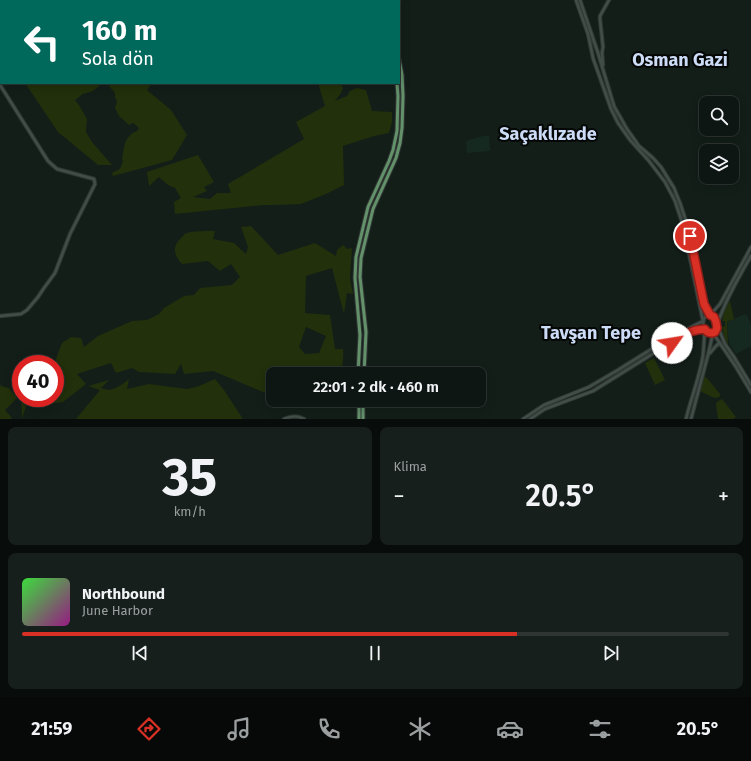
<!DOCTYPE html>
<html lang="tr">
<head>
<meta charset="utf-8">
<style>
	body { margin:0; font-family:"Fira Sans",sans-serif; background:#171f1c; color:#f1f3f6; height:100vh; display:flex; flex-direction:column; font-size:15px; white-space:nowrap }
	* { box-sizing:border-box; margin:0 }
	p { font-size:13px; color:#9b9fa0 }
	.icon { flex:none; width:22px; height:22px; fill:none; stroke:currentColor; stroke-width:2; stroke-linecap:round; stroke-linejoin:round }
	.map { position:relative; height:419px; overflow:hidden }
	.details { display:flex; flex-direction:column; gap:8px; padding:8px; background:#080c0a; flex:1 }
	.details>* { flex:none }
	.top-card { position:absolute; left:0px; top:0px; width:400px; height:84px; box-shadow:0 2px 10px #0003,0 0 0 1px #2e3533; background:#00695c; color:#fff; overflow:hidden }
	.fabs { position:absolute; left:699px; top:96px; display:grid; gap:8px }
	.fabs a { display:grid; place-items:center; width:40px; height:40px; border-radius:8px; background:#0e1613; box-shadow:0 2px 10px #0003,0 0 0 1px #2e3533; font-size:20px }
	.speed { position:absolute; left:12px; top:355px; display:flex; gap:8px; font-size:20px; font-weight:700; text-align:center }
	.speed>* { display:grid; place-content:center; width:52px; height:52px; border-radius:50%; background:#0e1613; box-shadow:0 2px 10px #0003,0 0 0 1px #2e3533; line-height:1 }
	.speed .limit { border:6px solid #d22; background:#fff; color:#111 }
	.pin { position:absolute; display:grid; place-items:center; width:34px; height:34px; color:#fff; margin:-17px; border:2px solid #fff; border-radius:50%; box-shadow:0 1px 4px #0007 }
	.me { position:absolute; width:44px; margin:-22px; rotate:58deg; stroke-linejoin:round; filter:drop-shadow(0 0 3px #0008) }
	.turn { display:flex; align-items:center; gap:14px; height:84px; padding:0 16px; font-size:18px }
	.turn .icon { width:52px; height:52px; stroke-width:2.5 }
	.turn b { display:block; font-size:28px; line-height:34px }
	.big { font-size:30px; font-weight:600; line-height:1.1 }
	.details .tile { flex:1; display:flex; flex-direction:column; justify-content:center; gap:6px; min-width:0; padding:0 14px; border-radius:8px; background:#171f1c }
	.details .dial { align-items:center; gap:0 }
	.dial b { font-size:52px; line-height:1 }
	.song { display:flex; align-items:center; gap:12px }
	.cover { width:48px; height:48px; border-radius:6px; background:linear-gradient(135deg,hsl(120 70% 55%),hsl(310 70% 35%)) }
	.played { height:4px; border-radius:2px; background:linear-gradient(90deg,#d93025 70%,#2e3533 70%) }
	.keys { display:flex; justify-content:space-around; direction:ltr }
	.heat { display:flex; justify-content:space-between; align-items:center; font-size:22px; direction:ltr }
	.details .tiles { flex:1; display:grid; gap:8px; grid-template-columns:1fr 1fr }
	.tile:last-child { grid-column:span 2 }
	.trip { position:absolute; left:266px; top:367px; width:220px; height:40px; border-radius:8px; background:#0e1613; box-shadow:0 2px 10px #0003,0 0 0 1px #2e3533; font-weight:600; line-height:40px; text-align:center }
	.tab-bar { display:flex; height:64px; justify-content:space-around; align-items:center; background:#060908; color:#9b9fa0 }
	.tab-bar .icon { width:28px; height:28px }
	.tab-bar .on { color:#d93025 }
	.tab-bar b { font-size:18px; color:#f1f3f6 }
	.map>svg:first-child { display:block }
</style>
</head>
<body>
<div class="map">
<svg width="751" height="419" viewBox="0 0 751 419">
	<rect width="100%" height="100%" fill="#131e19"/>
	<!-- built -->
	<path fill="#162921" d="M483 136H489L490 151 467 153 466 141Z
		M745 314 747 315 751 325V346L736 354 729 343 727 322Z"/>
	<!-- green -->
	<path fill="#22300b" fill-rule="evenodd" d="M0 0H293L292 1H1V47L0 45Z
		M25 83H103L93 91 83 94 75 100 79 105 87 119 86 132 92 142 112 165H98L58 132Z
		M113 83H152L147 90 171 110 187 135 172 160 113 176 112 173 120 169 123 161 122 159C124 148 124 138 134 132H136L139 128 133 123 129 125 119 116 115 108 117 101 115 97V93L109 86Z
		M318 83H341L343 88 341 93 335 101 347 96 350 91 357 88 366 90 372 111 392 112V122L389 133 374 136 343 146 344 185 326 194 301 204 273 205H263L175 214 174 202 181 198 175 188 168 185 159 177 149 186 147 172 198 155 214 182 204 187 207 191 193 197 210 199 217 193H231L228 184 304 139 296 122 325 106Z
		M251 226 278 255 315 243 336 256 337 250 343 245 347 249 352 248 350 279 353 294 347 293 344 314 332 268 306 276 305 313 330 315 335 349H343C344 357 342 364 342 371L338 374H273V392H263L213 371 184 374 181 364 175 374 139 372 132 368 116 373 111 363 77 374 86 384 63 402 48 404 27 403 22 419 21 398H55V364H54L62 343 71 337 81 338 84 347 98 336 132 321 147 320 159 314 164 308 184 296 194 295 200 288 232 285 240 277 231 264 220 271 208 261 182 264C173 254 172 246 182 237 184 235 184 234 187 233 194 231 207 231 215 231L213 239 234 243 246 254 248 247 241 227ZM306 327 326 336 319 353 305 354 299 347Z
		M730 301 734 319 727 322 728 344H727L723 333 722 327 725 326V321H722C723 313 726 307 730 301Z
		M654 358 665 380 655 385 645 363Z
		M704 376 707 378 720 394V396L717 398 712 397 700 391Z
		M129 379 127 389 149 384 187 389 199 386 215 379 224 390 243 419H76L100 390 88 386 109 380 101 388C112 393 120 386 129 379Z
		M0 384 1 386 9 388 17 398 5 410 12 418 11 419H0Z
		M722 399 723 400 736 417 733 419H718L716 404 717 402Z"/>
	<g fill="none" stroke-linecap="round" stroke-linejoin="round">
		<!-- secondary casing -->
		<g stroke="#303734" stroke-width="4.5">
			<path id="secondary" d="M32 0 33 1
				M580 0 598 53 614 106 627 129 639 146 653 158 661 167 674 188 680 203 686 221 694 250 704 304 710 315 720 304 751 247
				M236 1 237 0
				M603 65 602 53 603 47 600 19V16L609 0
				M0 85 48 161 57 169 94 179 95 184 70 234 55 273 44 288 38 297 27 310 21 314 0 316
				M751 256C738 278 725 301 717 325L725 344 734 357 751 385
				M709 315C717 317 718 326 715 332L711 333 706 330 703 324 704 318 707 316Z
				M713 333 736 367 751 392
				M710 353 716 346 719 343
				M284 419C291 416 297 415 304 419
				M523 419 544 405 589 387 618 370 666 340 703 321 690 258 681 219 675 201 665 182 649 161 630 140 618 123 611 109 593 58 588 34 576 0
				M530 419 545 409 593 391 686 333 695 330 705 329C704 338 704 346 703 355 700 376 691 398 686 419
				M691 419 708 355 713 333"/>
		</g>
		<!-- primary casing -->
		<g stroke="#303734" stroke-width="5">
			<path id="primary" d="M371 0V1
				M377 0V1
				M358 374 360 335 355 278 356 257 368 207 389 161 393 150 397 131 398 96 397 83
				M364 374 366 332 360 277 361 258 373 209 396 158 400 143 402 128 403 96 402 75 399 59
				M359 400V419
				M363 419V400"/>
		</g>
		<!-- secondary -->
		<use href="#secondary" stroke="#414e48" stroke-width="2.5"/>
		<!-- primary -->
		<use href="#primary" stroke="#63916a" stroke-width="3"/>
	</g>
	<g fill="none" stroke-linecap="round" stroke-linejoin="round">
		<!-- route casing -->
		<g stroke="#8d1f18" stroke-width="10">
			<path id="route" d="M672 343C685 335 689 330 705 329 707 333 711 334 715 332L717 328 716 322 714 317 710 315 704 304 690 236"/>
		</g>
		<!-- route -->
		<use href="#route" stroke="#d93025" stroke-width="7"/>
	</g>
	<g text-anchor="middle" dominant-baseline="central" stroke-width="4" stroke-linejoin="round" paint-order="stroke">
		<!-- district labels -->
		<g font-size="18" font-weight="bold" fill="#cddcf6" stroke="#040705">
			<text x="680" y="60">Osman Gazi</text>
			<text x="548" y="134">Saçaklızade</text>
			<text x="591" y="333">Tavşan Tepe</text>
		</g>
	</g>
</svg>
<div class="fabs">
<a><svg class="icon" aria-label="search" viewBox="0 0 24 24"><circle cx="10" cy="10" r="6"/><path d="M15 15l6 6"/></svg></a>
<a><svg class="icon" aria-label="layers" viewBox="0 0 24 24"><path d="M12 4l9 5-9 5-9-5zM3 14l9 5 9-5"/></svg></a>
</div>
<div class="speed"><div class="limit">40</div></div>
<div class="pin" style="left:690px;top:236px;background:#d93025"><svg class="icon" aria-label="arrive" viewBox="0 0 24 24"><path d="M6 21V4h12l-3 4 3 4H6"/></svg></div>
<svg class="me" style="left:672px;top:343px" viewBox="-20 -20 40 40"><circle r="19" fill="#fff"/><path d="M0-13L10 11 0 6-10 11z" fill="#d93025"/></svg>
<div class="trip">22:01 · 2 dk · 460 m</div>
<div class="top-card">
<div class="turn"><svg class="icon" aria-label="left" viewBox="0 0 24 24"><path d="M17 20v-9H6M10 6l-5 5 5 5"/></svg><div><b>160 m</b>Sola dön</div></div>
</div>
</div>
<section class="details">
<div class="tiles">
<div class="tile dial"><b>35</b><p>km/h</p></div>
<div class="tile"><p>Klima</p>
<div class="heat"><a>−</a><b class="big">20.5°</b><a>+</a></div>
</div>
<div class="tile">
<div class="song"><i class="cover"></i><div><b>Northbound</b><p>June Harbor</p></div></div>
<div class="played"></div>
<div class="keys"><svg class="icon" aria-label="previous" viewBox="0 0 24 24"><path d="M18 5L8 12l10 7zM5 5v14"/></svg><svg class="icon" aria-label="pause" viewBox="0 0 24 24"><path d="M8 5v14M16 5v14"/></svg><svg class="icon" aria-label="next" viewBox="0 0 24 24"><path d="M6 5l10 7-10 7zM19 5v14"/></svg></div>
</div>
</div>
</section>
<nav class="tab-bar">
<b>21:59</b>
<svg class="icon on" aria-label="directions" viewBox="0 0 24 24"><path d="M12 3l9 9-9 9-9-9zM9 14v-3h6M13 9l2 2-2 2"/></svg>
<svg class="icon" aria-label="music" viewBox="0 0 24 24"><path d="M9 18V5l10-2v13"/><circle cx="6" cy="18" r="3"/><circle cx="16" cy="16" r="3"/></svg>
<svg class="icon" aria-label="phone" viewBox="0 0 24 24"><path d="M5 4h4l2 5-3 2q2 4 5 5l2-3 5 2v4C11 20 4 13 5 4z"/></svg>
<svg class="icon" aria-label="climate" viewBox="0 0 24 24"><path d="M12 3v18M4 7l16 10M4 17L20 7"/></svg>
<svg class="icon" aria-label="car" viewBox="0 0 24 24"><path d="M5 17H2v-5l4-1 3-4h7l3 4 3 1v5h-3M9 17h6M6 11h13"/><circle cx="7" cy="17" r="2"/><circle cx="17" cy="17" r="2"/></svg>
<svg class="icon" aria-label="filters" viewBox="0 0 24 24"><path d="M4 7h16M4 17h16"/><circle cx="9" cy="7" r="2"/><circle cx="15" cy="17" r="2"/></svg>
<b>20.5°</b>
</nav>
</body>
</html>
